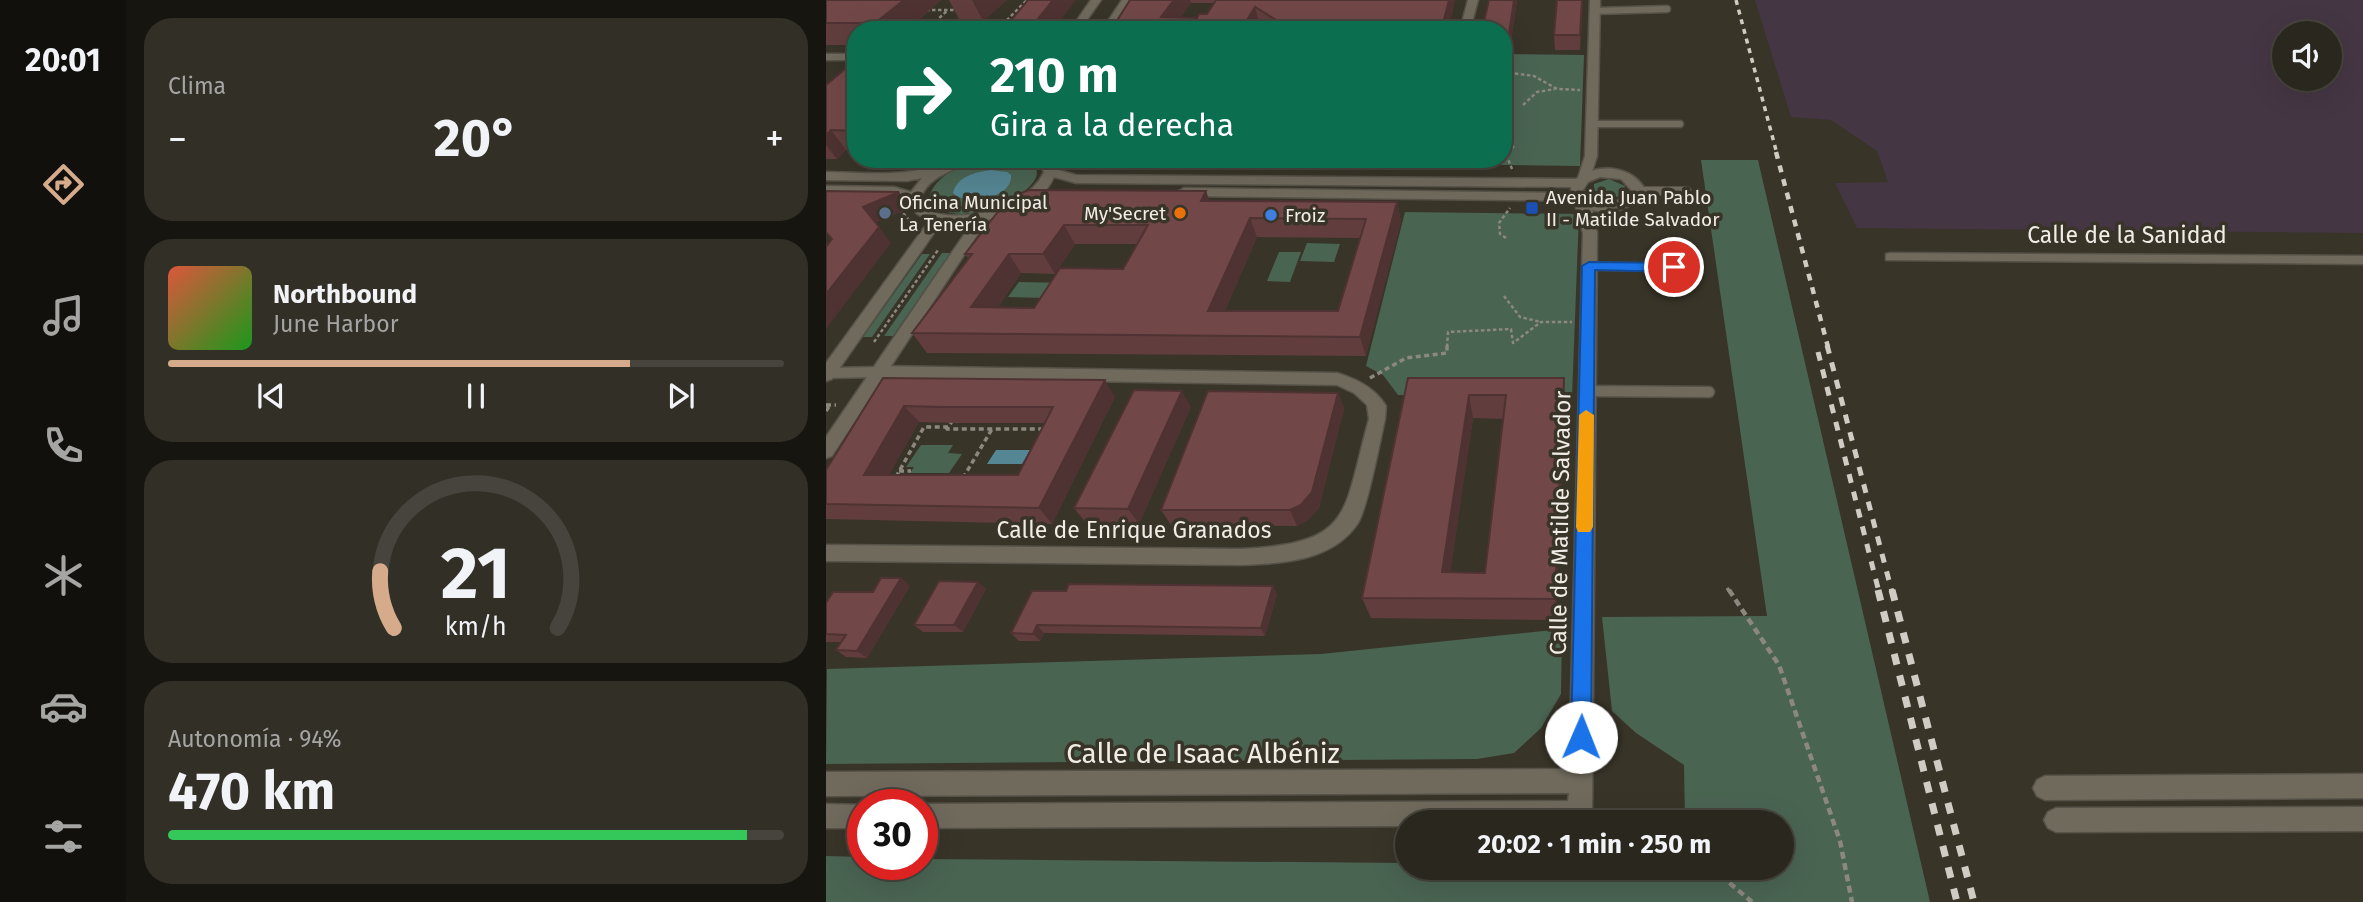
<!DOCTYPE html>
<html lang="es">
<head>
<meta charset="utf-8">
<style>
	body { margin:0; font-family:"Fira Sans",sans-serif; background:#322f27; color:#f1f3f6; height:100vh; display:flex; flex-direction:column; font-size:26px; white-space:nowrap }
	* { box-sizing:border-box; margin:0 }
	p { font-size:23px; color:#a5a5a4 }
	.icon { flex:none; width:38px; height:38px; fill:none; stroke:currentColor; stroke-width:2; stroke-linecap:round; stroke-linejoin:round }
	.map { position:relative; flex:1; overflow:hidden }
	.drawer { display:flex; flex-direction:column; gap:18px; padding:18px; background:#171510; width:700px }
	.drawer>* { flex:none }
	.hud { position:absolute; left:21px; top:21px; width:665px; height:147px; border-radius:28px; box-shadow:0 7px 28px #0002,0 0 0 2px #46443c; background:#0b6e4f; color:#fff; overflow:hidden }
	.fabs { position:absolute; left:1446px; top:21px; display:grid; gap:14px }
	.fabs a { display:grid; place-items:center; width:70px; height:70px; border-radius:50%; background:#2a271e; box-shadow:0 7px 28px #0002,0 0 0 2px #46443c; font-size:35px }
	.speed { position:absolute; left:21px; top:789px; display:flex; gap:14px; font-size:35px; font-weight:700; text-align:center }
	.speed>* { display:grid; place-content:center; width:91px; height:91px; border-radius:50%; background:#2a271e; box-shadow:0 7px 28px #0002,0 0 0 2px #46443c; line-height:1 }
	.speed .limit { border:10px solid #d22; background:#fff; color:#111 }
	.pin { position:absolute; display:grid; place-items:center; width:60px; height:60px; color:#fff; margin:-30px; border:4px solid #fff; border-radius:50%; box-shadow:0 2px 7px #0007 }
	.me { position:absolute; width:77px; margin:-38px; rotate:1deg; stroke-linejoin:round; filter:drop-shadow(0 0 5px #0008) }
	.turn { display:flex; align-items:center; gap:24px; height:147px; padding:0 28px; font-size:32px }
	.turn .icon { width:91px; height:91px; stroke-width:2.5 }
	.turn b { display:block; font-size:49px; line-height:60px }
	.big { font-size:52px; font-weight:700; line-height:1.1 }
	.drawer .widget { flex:1; display:flex; flex-direction:column; justify-content:center; gap:10px; min-width:0; padding:0 24px; border-radius:28px; background:#322f27 }
	.drawer .dial { align-items:center; gap:0 }
	.dial svg { height:182px; overflow:visible; fill:none; stroke:#46443c; stroke-width:7; stroke-linecap:round; text-anchor:middle }
	.dial text { fill:#f1f3f6; stroke:none }
	.song { display:flex; align-items:center; gap:21px }
	.cover { width:84px; height:84px; border-radius:10px; background:linear-gradient(135deg,hsl(10 70% 55%),hsl(120 70% 35%)) }
	.played { height:7px; border-radius:4px; background:linear-gradient(90deg,#d6ab8b 75%,#46443c 75%) }
	.keys { display:flex; justify-content:space-around; direction:ltr }
	.heat { display:flex; justify-content:space-between; align-items:center; font-size:38px; direction:ltr }
	.charge { height:10px; border-radius:5px; background:linear-gradient(90deg,#34c759 94%,#46443c 0) }
	.trip { position:absolute; left:569px; top:810px; width:399px; height:70px; border-radius:35px; background:#2a271e; box-shadow:0 7px 28px #0002,0 0 0 2px #46443c; font-weight:700; line-height:70px; text-align:center }
	main { display:flex; flex:1; min-height:0 }
	.menu { display:flex; flex-direction:column; width:126px; justify-content:space-around; align-items:center; background:#11100c; color:#a5a5a4 }
	.menu .icon { width:49px; height:49px }
	.menu .current { color:#d6ab8b }
	.menu b { font-size:32px; color:#f1f3f6 }
	.map>svg:first-child { display:block }
</style>
</head>
<body>
<main>
<nav class="menu">
<b>20:01</b>
<svg class="icon current" aria-label="directions" viewBox="0 0 24 24"><path d="M12 3l9 9-9 9-9-9zM9 14v-3h6M13 9l2 2-2 2"/></svg>
<svg class="icon" aria-label="music" viewBox="0 0 24 24"><path d="M9 18V5l10-2v13"/><circle cx="6" cy="18" r="3"/><circle cx="16" cy="16" r="3"/></svg>
<svg class="icon" aria-label="phone" viewBox="0 0 24 24"><path d="M5 4h4l2 5-3 2q2 4 5 5l2-3 5 2v4C11 20 4 13 5 4z"/></svg>
<svg class="icon" aria-label="climate" viewBox="0 0 24 24"><path d="M12 3v18M4 7l16 10M4 17L20 7"/></svg>
<svg class="icon" aria-label="car" viewBox="0 0 24 24"><path d="M5 17H2v-5l4-1 3-4h7l3 4 3 1v5h-3M9 17h6M6 11h13"/><circle cx="7" cy="17" r="2"/><circle cx="17" cy="17" r="2"/></svg>
<svg class="icon" aria-label="filters" viewBox="0 0 24 24"><path d="M4 7h16M4 17h16"/><circle cx="9" cy="7" r="2"/><circle cx="15" cy="17" r="2"/></svg>
</nav>
<section class="drawer">
<div class="widget"><p>Clima</p>
<div class="heat"><a>−</a><b class="big">20°</b><a>+</a></div>
</div>
<div class="widget">
<div class="song"><i class="cover"></i><div><b>Northbound</b><p>June Harbor</p></div></div>
<div class="played"></div>
<div class="keys"><svg class="icon" aria-label="previous" viewBox="0 0 24 24"><path d="M18 5L8 12l10 7zM5 5v14"/></svg><svg class="icon" aria-label="pause" viewBox="0 0 24 24"><path d="M8 5v14M16 5v14"/></svg><svg class="icon" aria-label="next" viewBox="0 0 24 24"><path d="M6 5l10 7-10 7zM19 5v14"/></svg></div>
</div>
<div class="widget dial"><svg viewBox="0 0 100 80">
<path d="M14 69A42 42 0 1 1 86 69"/>
<path d="M14 69A42 42 0 0 1 8 44" stroke="#d6ab8b"/>
<text x="50" y="56" font-size="32" font-weight="700">21</text>
<text x="50" y="72" font-size="11">km/h</text>
</svg></div>
<div class="widget"><p>Autonomía · 94%</p><b class="big">470 km</b><div class="charge"></div></div>
</section>
<div class="map">
<svg width="1537" height="902" viewBox="0 0 1537 902">
	<rect width="100%" height="100%" fill="#383428"/>
	<!-- industrial -->
	<path fill="#453643" fill-rule="evenodd" d="M929 0H1537V233L1031 228 1009 183 1062 182 1051 151 1005 120 965 117ZM1458 33H1503V79H1458Z"/>
	<!-- green -->
	<path fill="#4a6452" d="M677 54 758 55 754 166 612 164V160H592L677 159Z
		M161 159C173 159 188 157 199 161 248 177 132 243 103 199 108 173 139 165 161 159Z
		M875 160H932L1104 902H0V856L37 857V864H96V859L581 863V868H956V822H859L858 765 810 733 786 711 776 617 941 616Z
		M783 179 799 186 797 195 783 199 768 194V184Z
		M579 212 753 214 746 397 572 395 557 375 540 366Z
		M481 243 514 244 508 262 474 261Z
		M453 252H475L464 282 441 281Z
		M116 253H124L67 336H58Z
		M96 254H104L46 337H37Z
		M193 282 242 283 219 298 182 297Z
		M95 445H127L122 453 136 454 123 473H84L88 467H80Z
		M736 629 735 694 715 728 688 753 651 759 0 764 1 669 495 654Z"/>
	<!-- water -->
	<path fill="#558693" d="M165 170 181 172 185 175C187 198 141 207 127 193 131 176 150 172 165 170Z
		M170 450H204L196 464H161Z"/>
	<g fill="none" stroke-linecap="round" stroke-linejoin="round">
		<!-- lane-far2 casing -->
		<g stroke="#565248" stroke-width="9">
			<path id="lane-far2" d="M768 11 841 9
				M766 124H854"/>
		</g>
		<!-- lane-far1 casing -->
		<g stroke="#565248" stroke-width="10">
			<path id="lane-far1" d="M813 191H861
				M763 266 870 268"/>
		</g>
		<!-- lane casing -->
		<g stroke="#565248" stroke-width="13">
			<path id="lane" d="M1 373 52 372
				M761 391 883 392"/>
		</g>
		<!-- street casing -->
		<g stroke="#565248" stroke-width="3">
			<path id="street" d="M642 0H652L644 30H634Z
				M764 0H774L771 156 764 178 758 182 752 178 759 156Z
				M0 54H30V60H0Z
				M755 196 760 197 766 207 771 233 766 813 762 821 581 822V826L96 828V805H94L96 804 742 801 743 793 0 796V772L743 769 757 233 748 200Z
				M1065 253 1537 256V264L1060 260V254Z
				M52 366 511 373C531 379 549 388 560 406L559 419C554 441 542 507 532 523 506 562 456 563 415 565L0 561V545L415 549C528 543 516 516 543 419L541 405 528 393 511 385 52 378 44 372Z
				M0 804 39 805H37V828H0Z"/>
		</g>
		<!-- secondary casing -->
		<g stroke="#565248" stroke-width="3">
			<path id="secondary" d="M265 0H275L254 30H244Z
				M296 0H306L286 30H276Z
				M128 159H145C132 170 112 173 100 188 71 228 193 226 218 172L211 159H223L229 169 250 175 750 179C771 162 807 165 820 191 803 214 772 219 750 201L358 196 351 192 358 188 745 193V187L250 183 228 177C216 204 188 213 161 220L6 456 0 458V437L146 223H115L6 379 0 381V363L103 221 90 213 83 200 67 195 0 194V186L68 187 85 192 96 178 81 181 0 180V172C44 173 87 178 128 159ZM774 177 795 179 806 191 788 203 766 201 757 190 762 182Z
				M1537 774V798L1219 800 1211 796 1207 788 1211 780 1219 776Z
				M1537 807V831L1230 832 1222 828 1218 820 1222 812 1230 808Z"/>
		</g>
		<!-- path-far2 -->
		<path stroke="#8c887f" stroke-width="2.5" stroke-dasharray="3.5 2.5" stroke-linecap="butt" d="M100 10H131
			M105 26H175L201 0
			M100 30 122 10
			M677 72 708 76 731 89 754 90
			M697 105 711 92 729 89
			M686 169 680 154 689 145
			M73 209 87 224
			M680 238 674 234 673 223 684 208
			M678 296 694 317 715 322
			M48 342 112 250
			M621 347 622 332 685 329 687 343 715 322H746"/>
		<!-- path-far1 -->
		<path stroke="#8c887f" stroke-width="3.5" stroke-dasharray="5 3.5" stroke-linecap="butt" d="M544 378 580 358 621 353V345
			M0 405H10
			M0 411 4 405
			M122 427 121 429H219
			M73 471H85
			M70 477 98 427H122L127 420
			M137 478 166 429
			M901 588 904 592"/>
		<!-- path -->
		<path stroke="#8c887f" stroke-width="4.5" stroke-dasharray="7 4.5" stroke-linecap="butt" d="M903 590 953 665 1014 841 1026 902
			M852 814 854 822
			M886 868 926 902"/>
		<!-- lane-far2 -->
		<use href="#lane-far2" stroke="#706a5d" stroke-width="6"/>
		<!-- lane-far1 -->
		<use href="#lane-far1" stroke="#706a5d" stroke-width="8"/>
		<!-- lane -->
		<use href="#lane" stroke="#706a5d" stroke-width="10"/>
		<!-- street -->
		<use href="#street" fill="#706a5d" fill-rule="evenodd"/>
		<!-- secondary -->
		<use href="#secondary" fill="#706a5d" fill-rule="evenodd"/>
		<!-- rail-far3 -->
		<path stroke="#d0ccc4" stroke-width="3.5" stroke-dasharray="5 5" stroke-linecap="butt" d="M910 0 951 154"/>
		<!-- rail-far2 -->
		<path stroke="#d0ccc4" stroke-width="4.5" stroke-dasharray="7 7" stroke-linecap="butt" d="M950 152 1002 347"/>
		<!-- rail-far1 -->
		<path stroke="#d0ccc4" stroke-width="5" stroke-dasharray="9 9" stroke-linecap="butt" d="M1001 345 1066 592
			M992 352 1053 592"/>
		<!-- rail -->
		<path stroke="#d0ccc4" stroke-width="7" stroke-dasharray="11 11" stroke-linecap="butt" d="M1052 590 1131 902
			M1066 590 1148 902"/>
	</g>
	<!-- wall -->
	<path fill="#613e3d" fill-rule="evenodd" d="M0 0H115L89 23 106 30H30V45H0Z
		M123 0H181L157 21H134Z
		M304 0H629L622 30H441L434 26 285 30ZM365 3H388L381 14 371 18 355 17Z
		M663 0H691L684 49H677V30Z
		M731 0H757L754 50H729L728 35Z
		M30 60V151L20 150 11 159H0V85Z
		M55 159H111L109 160Z
		M247 159H331L329 162 249 161Z
		M406 159H545L544 164 407 163Z
		M181 200 571 202 575 221 540 356 101 353 86 333 143 259 139 254ZM431 237 534 238 512 311H399ZM249 244H311L297 269 208 308 172 307 195 273 229 274Z
		M57 378 289 397 226 524 0 519V470ZM93 422 130 423H218L192 475H63Z
		M582 378 739 402 730 620 545 618 536 598ZM647 418 677 419 659 573H624Z
		M512 393 518 409 493 508 482 520 471 526 345 525 335 510Z
		M365 407 313 524 260 523 248 508Z
		M75 578 84 586 41 658 20 657 10 650 15 642H0V603L47 592Z
		M152 582 160 589 137 632H97L88 625Z
		M206 591 451 594 439 636 218 633 214 641H193L185 633Z"/>
	<!-- shaded-wall -->
	<path fill="#4f3232" d="M78 0H115L80 30H54L49 23Z
		M146 0H181L157 21Z
		M227 0H250L227 30H203Z
		M348 0H364L365 3 346 30 335 17Z
		M623 0H629L622 30H613Z
		M688 0H691L684 49 683 34Z
		M756 0H757L754 50V35Z
		M429 7 434 26 432 30H415Z
		M102 23 106 30H94Z
		M5 130 20 150 11 159 0 145V135Z
		M380 191 387 210 375 201Z
		M73 192 84 208 49 223 37 207Z
		M571 202 575 221 540 356 534 337Z
		M424 218 431 237 391 330 382 311Z
		M238 225 249 244 229 274 217 254Z
		M53 227 65 243 0 329V294Z
		M183 254 195 273 159 326 145 307Z
		M738 378 739 402 730 620 729 599Z
		M279 380 289 397 226 524 213 508Z
		M356 391 365 407 313 524 302 509Z
		M512 393 518 409 493 508 482 520 471 526 464 510Z
		M643 395 647 418 621 594 616 572Z
		M78 406 93 422 54 491 38 475Z
		M75 578 84 586 41 658 31 651Z
		M152 582 160 589 137 632 128 625Z
		M447 586 451 594 439 636 435 628Z
		M211 625 218 633 214 641 207 634Z"/>
	<!-- building -->
	<path fill="#714847" stroke="#4f3232" stroke-width="2" fill-rule="evenodd" d="M0 0H78L49 23H0Z
		M202 0H227L203 30H177Z
		M304 0H348L335 17 371 18 373 14H381L390 0H623L616 27 613 30H451L455 23 429 7 415 30H285Z
		M663 0H688L683 34H677V30H656Z
		M731 0H756L754 35H728Z
		M74 23H102L94 30H65Z
		M30 60V131L5 130 0 135V85Z
		M202 190 380 191 375 201 571 202 534 337 86 333 146 254H139L181 200ZM424 218 540 219 512 311H382ZM238 225H322L297 269 234 268 208 308 145 307 183 254H217Z
		M0 191 73 192 37 207 53 227 0 294V247L6 239 0 232Z
		M57 378 279 380 213 508 0 504V470ZM78 406 116 407H227L192 475H38Z
		M582 378H738L729 599 536 598ZM643 395H680L659 573 616 572Z
		M308 390 356 391 302 509 248 508Z
		M382 391 512 393 486 492 475 505 464 510H335Z
		M55 578H75L31 651 10 650 20 635 0 634V603L7 592H47Z
		M113 581 152 582 128 625H88Z
		M243 584 447 586 435 628 211 625 207 634 185 633 206 591H240Z"/>
	<!-- route -->
	<path fill="#1a73e8" stroke="#114b97" stroke-width="2" d="M763 262 848 263 855 267 848 272 769 270 765 737 762 744 755 747 748 744 745 737 756 266Z"/>
	<!-- slow -->
	<path fill="#f59e0b" d="M760 410 768 415 767 527 764 532H752L750 527 753 415Z"/>
	<!-- markers -->
	<rect fill="#1a4fb4" stroke="#383428" stroke-width="2.5" x="699" y="201" width="14" height="14" rx="3.5"/>
	<circle fill="#5c6f8a" stroke="#383428" stroke-width="2.5" cx="59" cy="213" r="7"/>
	<circle fill="#e8710a" stroke="#383428" stroke-width="2.5" cx="354" cy="213" r="7"/>
	<circle fill="#3f7fe0" stroke="#383428" stroke-width="2.5" cx="445" cy="215" r="7"/>
	<g text-anchor="middle" dominant-baseline="central" stroke-width="7" stroke-linejoin="round" paint-order="stroke">
		<!-- far-poi labels -->
		<g font-size="19" fill="#f1ede6" stroke="#383428" text-anchor="start">
			<text x="720" y="197">Avenida Juan Pablo<tspan x="720" dy="22">II - Matilde Salvador</tspan></text>
			<text x="73" y="202">Oficina Municipal<tspan x="73" dy="22">La Tenería</tspan></text>
			<text x="340" y="213" text-anchor="end">My'Secret</text>
			<text x="459" y="215">Froiz</text>
		</g>
		<!-- street labels -->
		<g font-size="23" fill="#f1ede6" stroke="#383428">
			<text x="1301" y="235">Calle de la Sanidad</text>
			<text transform="translate(734 523) rotate(-89)">Calle de Matilde Salvador</text>
			<text x="308" y="530">Calle de Enrique Granados</text>
		</g>
		<!-- near-street labels -->
		<g font-size="28" fill="#f1ede6" stroke="#383428">
			<text x="377" y="753">Calle de Isaac Albéniz</text>
		</g>
	</g>
</svg>
<div class="fabs">
<a><svg class="icon" aria-label="sound" viewBox="0 0 24 24"><path d="M4 9h4l5-4v14l-5-4H4zM17 9q2 3 0 6"/></svg></a>
</div>
<div class="speed"><div class="limit">30</div></div>
<div class="pin" style="left:848px;top:267px;background:#d93025"><svg class="icon" aria-label="arrive" viewBox="0 0 24 24"><path d="M6 21V4h12l-3 4 3 4H6"/></svg></div>
<svg class="me" style="left:755px;top:737px" viewBox="-20 -20 40 40"><circle r="19" fill="#fff"/><path d="M0-13L10 11 0 6-10 11z" fill="#1a73e8"/></svg>
<div class="trip">20:02 · 1 min · 250 m</div>
<div class="hud">
<div class="turn"><svg class="icon" aria-label="right" viewBox="0 0 24 24"><path d="M7 20v-9h11M14 6l5 5-5 5"/></svg><div><b>210 m</b>Gira a la derecha</div></div>
</div>
</div>
</main>
</body>
</html>
